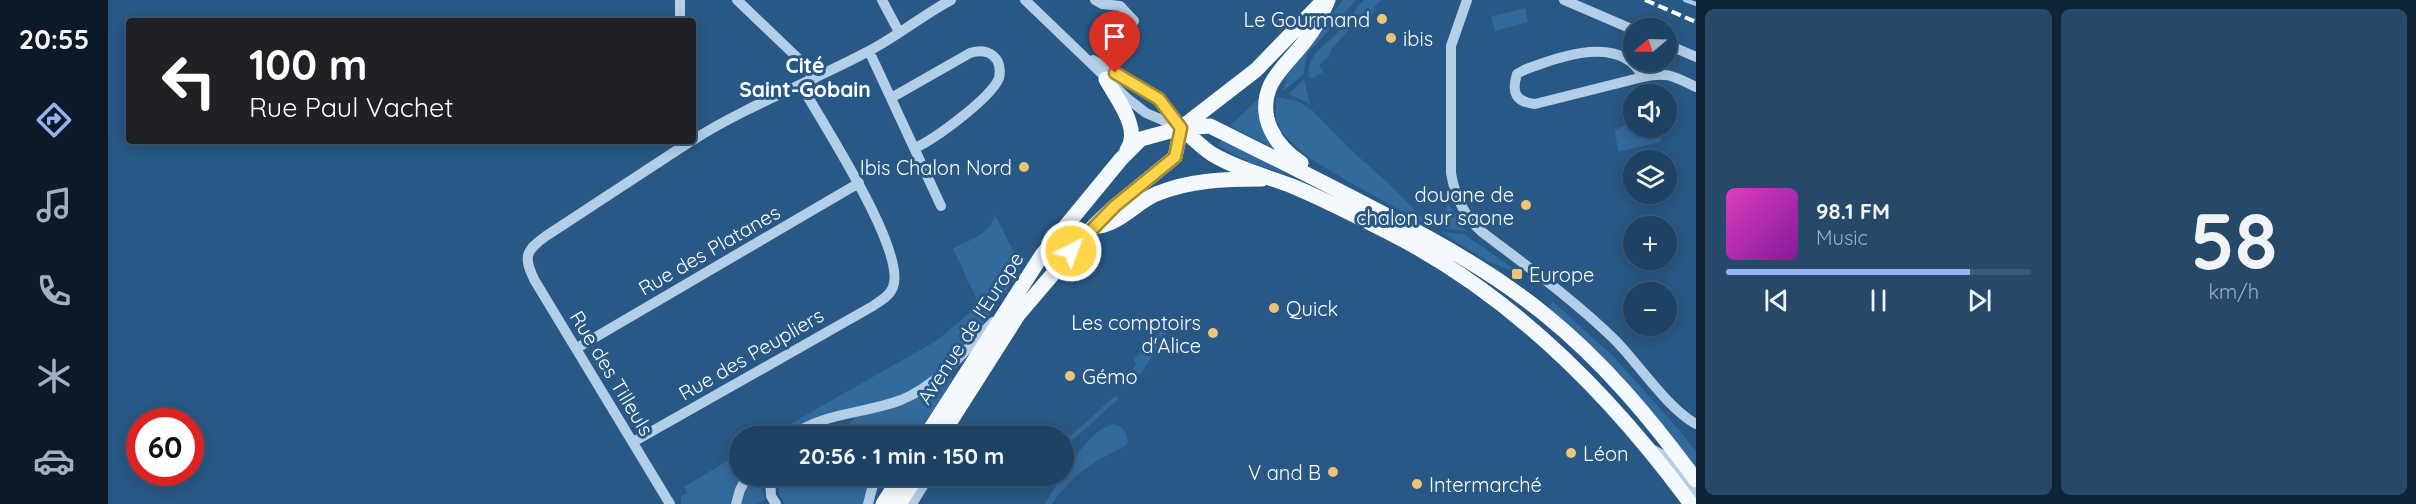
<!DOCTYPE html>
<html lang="en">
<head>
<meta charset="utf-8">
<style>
	body { margin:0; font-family:Quicksand,sans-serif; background:#26496a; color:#f1f3f6; height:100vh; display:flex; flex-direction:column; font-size:22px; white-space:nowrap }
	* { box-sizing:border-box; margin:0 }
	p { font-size:20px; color:#a1b0bf }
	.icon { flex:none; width:33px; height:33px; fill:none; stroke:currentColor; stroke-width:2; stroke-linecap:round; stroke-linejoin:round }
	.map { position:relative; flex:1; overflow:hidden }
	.details { display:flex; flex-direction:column; gap:9px; padding:9px; background:#102437; width:720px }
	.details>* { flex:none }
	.banner { position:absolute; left:18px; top:18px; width:570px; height:126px; border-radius:6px; box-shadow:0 3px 15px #0003,0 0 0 2px #3c5b78; background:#202124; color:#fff; overflow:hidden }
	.needle { width:39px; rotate:251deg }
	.controls { position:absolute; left:1515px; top:18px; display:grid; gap:12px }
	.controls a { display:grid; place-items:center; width:54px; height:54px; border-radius:50%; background:#1e4264; box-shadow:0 3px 15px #0003,0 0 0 2px #3c5b78; font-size:30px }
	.speed { position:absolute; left:18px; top:408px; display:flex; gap:12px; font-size:30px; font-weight:700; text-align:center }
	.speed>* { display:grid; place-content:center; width:78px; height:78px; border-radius:50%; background:#1e4264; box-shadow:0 3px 15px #0003,0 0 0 2px #3c5b78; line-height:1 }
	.speed .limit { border:9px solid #d22; background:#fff; color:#111 }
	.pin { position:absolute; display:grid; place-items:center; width:51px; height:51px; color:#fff; margin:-62px -26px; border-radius:50% 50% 50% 0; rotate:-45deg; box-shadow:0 0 6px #0007 }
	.pin .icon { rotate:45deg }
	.me { position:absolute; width:66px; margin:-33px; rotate:42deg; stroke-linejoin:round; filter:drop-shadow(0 0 4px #0008) }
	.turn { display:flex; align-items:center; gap:21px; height:126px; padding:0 24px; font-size:27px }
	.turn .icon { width:78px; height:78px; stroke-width:2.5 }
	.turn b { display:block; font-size:42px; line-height:51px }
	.details .widget { flex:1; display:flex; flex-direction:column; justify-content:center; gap:9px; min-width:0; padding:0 21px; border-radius:9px; background:#26496a }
	.details .dial { align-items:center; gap:0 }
	.dial b { font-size:78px; line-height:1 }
	.song { display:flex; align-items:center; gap:18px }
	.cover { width:72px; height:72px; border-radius:9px; background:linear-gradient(135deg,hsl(310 70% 55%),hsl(290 70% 35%)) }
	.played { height:6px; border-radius:3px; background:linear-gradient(90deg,#95b2f1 80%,#3c5b78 80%) }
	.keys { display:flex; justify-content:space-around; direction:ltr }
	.details .tiles { flex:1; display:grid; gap:9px; grid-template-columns:repeat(2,1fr) }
	.trip { position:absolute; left:621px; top:426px; width:345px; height:60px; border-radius:30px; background:#1e4264; box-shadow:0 3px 15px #0003,0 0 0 2px #3c5b78; font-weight:700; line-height:60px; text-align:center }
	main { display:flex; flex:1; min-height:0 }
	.dock { display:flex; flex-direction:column; width:108px; justify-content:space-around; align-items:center; background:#0c1a28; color:#a1b0bf }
	.dock .icon { width:42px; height:42px }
	.dock .selected { color:#95b2f1 }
	.dock b { font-size:27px; color:#f1f3f6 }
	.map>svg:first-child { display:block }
</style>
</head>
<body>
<main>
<nav class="dock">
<b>20:55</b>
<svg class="icon selected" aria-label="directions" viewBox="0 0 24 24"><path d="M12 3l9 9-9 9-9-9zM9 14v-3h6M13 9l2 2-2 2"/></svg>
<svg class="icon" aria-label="music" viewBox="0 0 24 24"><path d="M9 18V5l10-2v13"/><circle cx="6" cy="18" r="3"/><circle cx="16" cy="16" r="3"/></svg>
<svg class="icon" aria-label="phone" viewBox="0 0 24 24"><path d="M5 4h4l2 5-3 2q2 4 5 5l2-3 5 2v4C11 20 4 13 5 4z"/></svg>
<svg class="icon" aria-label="climate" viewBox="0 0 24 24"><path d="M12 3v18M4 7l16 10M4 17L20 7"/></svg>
<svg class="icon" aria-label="car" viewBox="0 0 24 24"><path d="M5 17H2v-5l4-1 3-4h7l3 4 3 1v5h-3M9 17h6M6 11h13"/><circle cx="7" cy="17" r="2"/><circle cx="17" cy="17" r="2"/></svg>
</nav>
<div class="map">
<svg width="1588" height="504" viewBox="0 0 1588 504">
	<rect width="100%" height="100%" fill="#285885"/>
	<!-- green -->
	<path fill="#336a9c" d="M1235 0H1248L1199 54 1195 75 1174 92 1178 80 1176 73Z
		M1256 0H1273L1266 7 1268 10 1255 23 1244 26 1222 51V55L1211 65 1215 72 1206 78H1201C1198 53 1218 46 1233 29 1241 20 1247 9 1256 0Z
		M1417 8 1420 22 1387 31 1383 17Z
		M1196 79 1202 104 1181 94Z
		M1153 96C1154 117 1153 133 1167 149L1122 126Z
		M1168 97 1189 101 1204 110 1243 150 1281 184 1325 229 1241 182 1197 155 1173 131 1168 119Z
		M1516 126 1555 131 1552 142 1510 152 1507 130Z
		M1113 140 1160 163 1181 176 1141 162 1110 146Z
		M1340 203 1358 231 1338 229 1332 226Z
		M887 215 912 264 909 275C877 322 840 380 783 399 760 406 734 408 711 416 694 422 679 436 661 436L828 341 871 305 845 248C862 240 882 234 887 215Z
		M1333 232 1356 234 1406 269 1404 271 1381 262Z
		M1445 302 1504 355 1572 431 1588 452V470L1439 310Z
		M1053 329 1058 333 1035 371 1020 387 1016 385 1028 364 1026 358 1048 342Z
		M842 374 845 378 810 436H745L739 429 740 425 747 418 819 391Z
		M1008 395 1010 399 956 448V442Z
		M1006 424C1015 427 1018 432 1020 441L1017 446C985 462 965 474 944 504H937C950 483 980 428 1006 424Z
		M631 454 632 476 622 504H573V496L579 493 576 487Z
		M645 476H655L654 486 657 500 648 504H634L638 488Z
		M671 476H759V494L756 504H677L671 495Z"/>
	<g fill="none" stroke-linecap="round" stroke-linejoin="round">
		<!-- stream -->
		<path stroke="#a8cae8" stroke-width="4" d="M1577 0 1588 4"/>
		<!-- minor -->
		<path stroke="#b3cfe7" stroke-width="10" d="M629 0 697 65 706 79
			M774 0 791 32
			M917 0 1020 99 1038 113 1073 128
			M987 0 994 4 1012 6 1026 21
			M1359 0 1343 46V173C1347 197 1356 216 1374 232 1420 267 1465 299 1506 339 1531 364 1558 407 1588 424
			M1456 0 1526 30
			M572 21V0
			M1558 44 1588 57
			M761 51 833 206
			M985 60 1051 99 1071 126
			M1535 77C1513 33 1451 57 1416 70L1409 74C1403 93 1408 102 1427 104L1535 77C1559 71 1567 77 1588 87
			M783 98 862 53C881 47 895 58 891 78 883 98 827 139 807 148
			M585 140C639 106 700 83 757 53 787 38 813 16 843 0
			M469 348 751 183
			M684 436C715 412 757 414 793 400 831 384 858 350 885 322
			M693 436 709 433 733 436
			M525 442 765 306C772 301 782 296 785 287 799 251 713 121 693 85
			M1543 449 1557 456 1588 496
			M662 476 663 496 668 504
			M562 504 427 281C415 257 417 251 438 236L583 141
			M628 504 632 490 639 476
			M760 504 766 481 765 476
			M804 504 821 476"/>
		<!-- major -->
		<path stroke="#f4f9fe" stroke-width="15" d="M998 79C1008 98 1034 129 1019 150
			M1073 128C1083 136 1093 147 1104 154 1129 169 1158 176 1184 186 1218 200 1250 217 1282 233 1404 295 1503 395 1583 504
			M1073 128 1148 70 1216 0
			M1193 163C1167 146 1148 116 1163 84 1172 67 1189 53 1200 37 1209 26 1214 13 1220 0
			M991 226C1012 223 1028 203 1048 194 1082 180 1117 179 1154 179
			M818 436 934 255 1013 159 1033 139 1073 128 1102 126C1156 153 1211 180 1264 208 1324 239 1383 271 1435 313 1495 361 1543 419 1588 480
			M833 436 910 315 985 227 1007 206 1067 157 1073 128
			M775 504 793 476
			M791 504 809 476"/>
		<!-- rail -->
		<path stroke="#fff" stroke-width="4" stroke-dasharray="10 4.5" stroke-linecap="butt" d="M1537 0 1588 22"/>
	</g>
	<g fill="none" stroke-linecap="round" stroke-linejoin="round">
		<!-- route casing -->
		<g stroke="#a68a30" stroke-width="15">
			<path id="route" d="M963 251 1007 206 1067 157 1073 128 1051 99 1007 73"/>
		</g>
		<!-- route -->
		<use href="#route" stroke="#ffd54a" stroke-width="10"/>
	</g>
	<!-- markers -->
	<g fill="#efc479" stroke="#285885" stroke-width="2">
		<circle cx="1274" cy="19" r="6"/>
		<circle cx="1283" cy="38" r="6"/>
		<circle cx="916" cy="167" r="6"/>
		<circle cx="1418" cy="205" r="6"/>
		<rect x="1403" y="268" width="12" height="12" rx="3"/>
		<circle cx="1166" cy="308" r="6"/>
		<circle cx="1105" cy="333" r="6"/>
		<circle cx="962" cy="376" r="6"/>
		<circle cx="1463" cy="453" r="6"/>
		<circle cx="1225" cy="472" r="6"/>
		<circle cx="1309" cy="484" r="6"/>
	</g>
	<g text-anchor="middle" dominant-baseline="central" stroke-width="6" stroke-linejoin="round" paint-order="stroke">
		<!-- poi labels -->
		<g font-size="20" fill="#fff" stroke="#285885" text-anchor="start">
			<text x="1262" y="19" text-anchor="end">Le Gourmand</text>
			<text x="1295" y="38">ibis</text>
			<text x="904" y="167" text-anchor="end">Ibis Chalon Nord</text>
			<text x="1406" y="194" text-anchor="end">douane de<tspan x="1406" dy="23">chalon sur saone</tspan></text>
			<text x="1421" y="274">Europe</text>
			<text x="1178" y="308">Quick</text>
			<text x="1093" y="322" text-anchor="end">Les comptoirs<tspan x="1093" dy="23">d'Alice</tspan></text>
			<text x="974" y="376">Gémo</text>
			<text x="1475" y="453">Léon</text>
			<text x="1213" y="472" text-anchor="end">V and B</text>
			<text x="1321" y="484">Intermarché</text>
		</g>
		<!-- street labels -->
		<g font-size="20" fill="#fff" stroke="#285885">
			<text transform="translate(601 250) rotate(-30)">Rue des Platanes</text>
			<text transform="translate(862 328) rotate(-57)">Avenue de l'Europe</text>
			<text transform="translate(643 354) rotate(-30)">Rue des Peupliers</text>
			<text transform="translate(504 373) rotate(59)">Rue des Tilleuls</text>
		</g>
		<!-- neighbourhood labels -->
		<g font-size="21" font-weight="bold" fill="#fff" stroke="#285885">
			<text x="697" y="65">Cité<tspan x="697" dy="24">Saint-Gobain</tspan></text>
		</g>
	</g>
</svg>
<div class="controls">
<a><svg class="needle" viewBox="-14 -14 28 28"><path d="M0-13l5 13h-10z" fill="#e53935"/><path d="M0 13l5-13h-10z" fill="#a1b0bf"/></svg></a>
<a><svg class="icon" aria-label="sound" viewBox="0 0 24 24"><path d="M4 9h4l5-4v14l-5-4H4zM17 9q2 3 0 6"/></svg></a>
<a><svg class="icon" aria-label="layers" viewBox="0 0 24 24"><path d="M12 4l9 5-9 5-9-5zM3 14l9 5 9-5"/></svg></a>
<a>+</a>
<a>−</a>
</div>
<div class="speed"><div class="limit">60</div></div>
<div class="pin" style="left:1007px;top:73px;background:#d93025"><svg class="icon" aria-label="arrive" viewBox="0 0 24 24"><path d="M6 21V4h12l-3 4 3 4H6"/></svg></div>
<svg class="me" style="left:963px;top:251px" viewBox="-20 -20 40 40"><circle r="17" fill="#ffd54a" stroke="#fff" stroke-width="3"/><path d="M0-11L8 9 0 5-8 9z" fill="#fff"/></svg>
<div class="trip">20:56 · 1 min · 150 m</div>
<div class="banner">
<div class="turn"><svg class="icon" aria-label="left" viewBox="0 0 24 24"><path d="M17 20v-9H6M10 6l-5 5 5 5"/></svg><div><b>100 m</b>Rue Paul Vachet</div></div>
</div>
</div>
<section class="details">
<div class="tiles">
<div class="widget">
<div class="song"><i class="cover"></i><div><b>98.1 FM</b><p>Music</p></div></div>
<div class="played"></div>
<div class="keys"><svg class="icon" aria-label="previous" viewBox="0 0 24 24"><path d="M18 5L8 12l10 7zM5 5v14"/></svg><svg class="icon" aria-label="pause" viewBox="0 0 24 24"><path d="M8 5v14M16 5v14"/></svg><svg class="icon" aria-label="next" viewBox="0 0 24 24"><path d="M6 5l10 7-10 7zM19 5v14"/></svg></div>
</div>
<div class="widget dial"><b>58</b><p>km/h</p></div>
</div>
</section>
</main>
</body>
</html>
